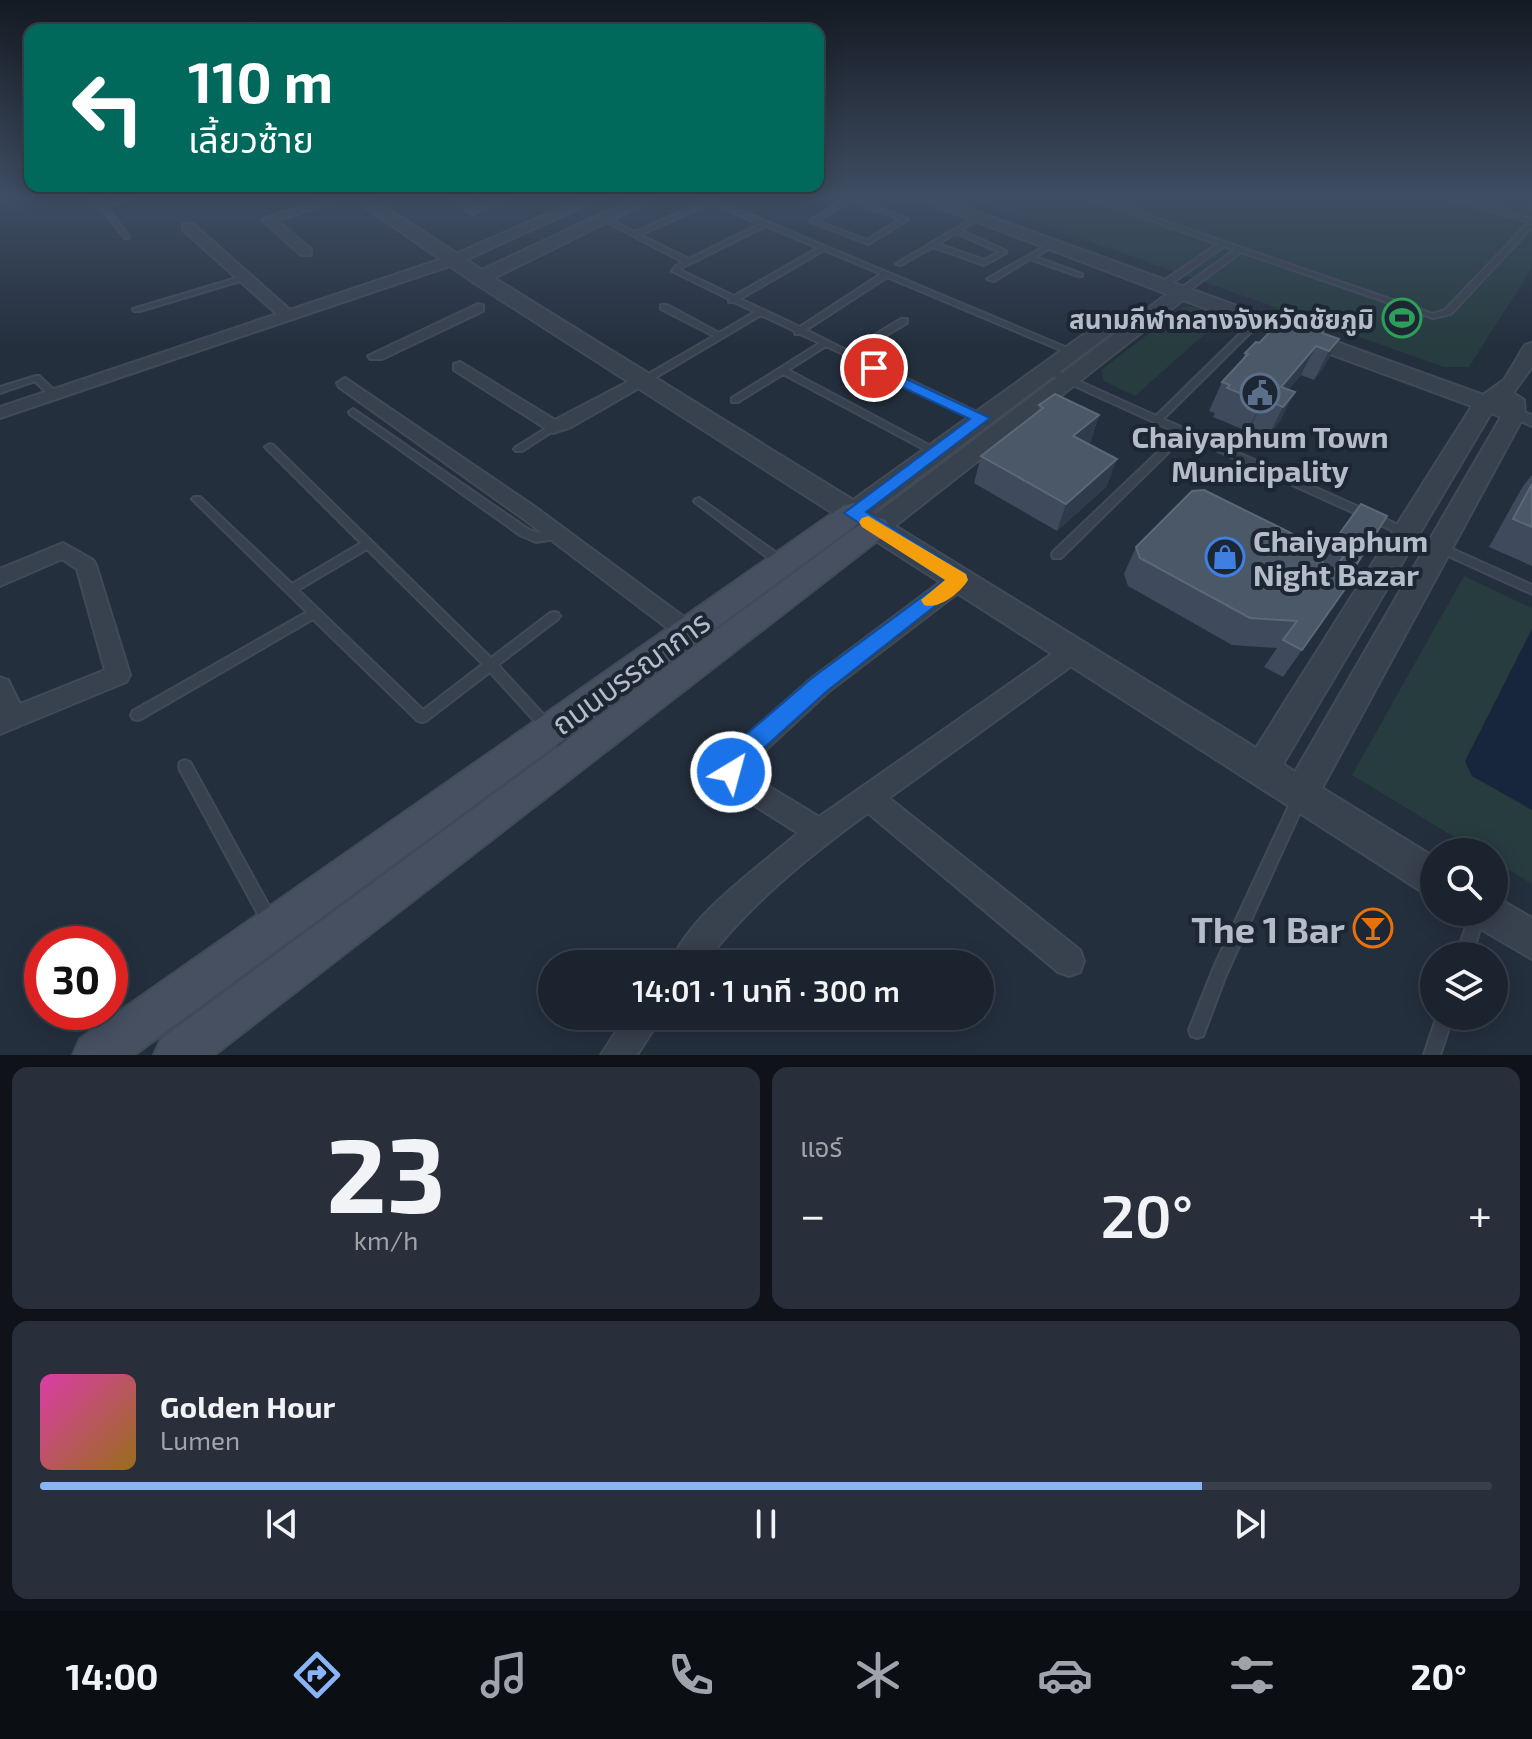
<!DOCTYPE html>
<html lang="th">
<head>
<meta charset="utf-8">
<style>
	body { margin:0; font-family:"Exo 2","Noto Sans Thai",sans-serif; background:#282f3a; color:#f1f3f6; height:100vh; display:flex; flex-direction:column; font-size:30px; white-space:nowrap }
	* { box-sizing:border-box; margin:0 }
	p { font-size:26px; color:#a0a4aa }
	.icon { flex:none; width:44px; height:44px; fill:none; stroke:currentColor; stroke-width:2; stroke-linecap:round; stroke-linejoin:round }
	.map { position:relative; height:1055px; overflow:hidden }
	.drawer { display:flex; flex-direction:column; gap:12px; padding:12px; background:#0f1319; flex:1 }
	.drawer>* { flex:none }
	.banner { position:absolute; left:24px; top:24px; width:800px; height:168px; border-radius:16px; box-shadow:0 4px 20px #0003,0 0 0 2px #39404a; background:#00695c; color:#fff; overflow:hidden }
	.controls { position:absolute; left:1420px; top:838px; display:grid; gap:16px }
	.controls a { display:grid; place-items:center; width:88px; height:88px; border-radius:50%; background:#1b232e; box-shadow:0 4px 20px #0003,0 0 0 2px #39404a; font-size:40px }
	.speed { position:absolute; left:24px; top:926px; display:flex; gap:16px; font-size:40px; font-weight:700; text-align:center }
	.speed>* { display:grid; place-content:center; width:104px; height:104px; border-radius:50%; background:#1b232e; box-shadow:0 4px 20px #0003,0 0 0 2px #39404a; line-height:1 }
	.speed .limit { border:12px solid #d22; background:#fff; color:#111 }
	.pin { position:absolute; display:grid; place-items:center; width:68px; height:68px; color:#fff; margin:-34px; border:4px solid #fff; border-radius:50%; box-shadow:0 2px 8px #0007 }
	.me { position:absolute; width:88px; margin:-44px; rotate:37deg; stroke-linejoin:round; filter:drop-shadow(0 0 6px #0008) }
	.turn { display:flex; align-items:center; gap:28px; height:168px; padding:0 32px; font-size:36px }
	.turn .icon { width:104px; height:104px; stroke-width:2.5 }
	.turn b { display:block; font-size:56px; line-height:68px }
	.big { font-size:60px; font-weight:600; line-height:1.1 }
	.drawer .widget { flex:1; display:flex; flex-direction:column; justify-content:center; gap:12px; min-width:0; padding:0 28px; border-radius:16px; background:#282f3a }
	.drawer .dial { align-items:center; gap:0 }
	.dial b { font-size:104px; line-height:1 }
	.song { display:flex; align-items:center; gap:24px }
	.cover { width:96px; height:96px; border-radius:12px; background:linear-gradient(135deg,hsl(320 70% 55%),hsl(40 70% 35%)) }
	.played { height:8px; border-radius:4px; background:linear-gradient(90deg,#8ab4f8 80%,#39404a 80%) }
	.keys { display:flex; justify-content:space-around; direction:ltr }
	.heat { display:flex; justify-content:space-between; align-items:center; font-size:44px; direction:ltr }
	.drawer .tiles { flex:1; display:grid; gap:12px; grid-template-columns:1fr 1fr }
	.widget:last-child { grid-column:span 2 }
	.trip { position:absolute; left:538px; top:950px; width:456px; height:80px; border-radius:40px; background:#1b232e; box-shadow:0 4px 20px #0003,0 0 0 2px #39404a; font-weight:600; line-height:80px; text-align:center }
	.menu { display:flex; height:128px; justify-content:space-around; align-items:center; background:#0b0e12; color:#a0a4aa }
	.menu .icon { width:56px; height:56px }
	.menu .current { color:#8ab4f8 }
	.menu b { font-size:36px; color:#f1f3f6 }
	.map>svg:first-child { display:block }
</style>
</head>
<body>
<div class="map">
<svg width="1532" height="1055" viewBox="0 0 1532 1055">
	<rect width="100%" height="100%" fill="#242f3e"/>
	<!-- green -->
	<path fill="#263c3f" d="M964 197H1532V268L1469 367H1444Z
		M1202 306 1226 315 1135 396 1104 381 1101 370 1184 307Z
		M1464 576 1532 608V884L1494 861V852H1479L1352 775Z"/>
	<!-- water -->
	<path fill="#17263c" d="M1532 629V810L1472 776 1465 761Z"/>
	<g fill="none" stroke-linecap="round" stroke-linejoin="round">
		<!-- service casing -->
		<g stroke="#414a57" stroke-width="4">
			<path id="service" d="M88 197H95L103 204 123 197H133L106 207 129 236V238H125L100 207Z
				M699 197H708L1077 352 1076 354H1070L887 277 806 330 848 351 901 319H907V323L855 354 985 416 986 418 985 420H979L849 357H844L843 354 826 346 788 370 938 450 940 452 935 455 783 374 738 402H732V398L820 343 800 334H795V331L761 315 646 383H640V379L714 336 661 309V305H667L719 333 755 312 734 302H729V299L674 272 672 271 676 266 683 262 601 219 606 218 635 232 706 201ZM711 203 760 224 689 259 640 235ZM766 226 818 248 734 296 680 270 681 268ZM824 250 881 274 800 327 740 299Z
				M849 197H857L855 199 909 219 868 244 809 221ZM851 201 901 219 867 240 817 221Z
				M1085 197H1095L1433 314 1445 310 1529 222 1446 197H1457L1532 219V227L1451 314 1433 318 1241 252 1183 295H1177V291L1235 250 1224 246 1165 288H1159V284L1218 244Z
				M975 217 980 218 961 230 1006 251V253L984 265 933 247 901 265 896 264ZM956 233 999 252 984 260 938 244Z
				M1051 243 1053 244V246L1035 257 1082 274V276H1078L1030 259 994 281 987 279Z
				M240 277 247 279 140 311H134L133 309Z
				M1255 319H1261L1262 321 1163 419 1532 585V594L1185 436 1061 558H1053L1052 555 1053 552 1178 433 1044 372V368H1050L1156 416Z
				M36 376H39L57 393V397H51L35 381 0 393V387Z
				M353 409 528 529C544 537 547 530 562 532L563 535 562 538 536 542 520 535 350 414 349 412Z
				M553 424 557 427 556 429 522 451H516L514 449 516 447Z
				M270 444 273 445 491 658 550 613 554 612 558 613 560 616 558 619 498 665 575 749 577 753 575 757 571 759 567 757 490 672 426 721 422 722 418 721 313 619 141 719 137 720 133 719 131 715 133 711 307 612 194 501 192 499 194 497H200L292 584 361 543 265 447ZM367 549 483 664 423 710 298 590Z
				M699 498 785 559 786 562 785 565H777L696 503 694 501 696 499Z
				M185 760 190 762 275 917 277 922 275 927 270 929 265 927 180 770 179 766 180 762Z
				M1299 793 1304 795 1306 799 1226 975 1203 1036 1197 1038 1191 1036 1189 1030 1214 967 1294 795Z
				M1471 912H1485L1472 956H1456Z
				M1437 1016H1453L1440 1055H1424Z"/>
		</g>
		<!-- minor casing -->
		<g stroke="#414a57" stroke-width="4">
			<path id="minor" d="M326 197H345L277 221 311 249V255H301L262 220Z
				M447 197H462L474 205 492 197H509L473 214Z
				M586 197H603L461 262 0 418V407L277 314 183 230V224H193L290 310 451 256Z
				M478 304 483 305V311L382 359H370L368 356Z
				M460 362 555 420 637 377H649L651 381 571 427 553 433 454 370V364Z
				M345 378 535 507 695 625 698 631 695 637 687 640 679 637 521 517 339 387 337 383Z
				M1514 409 1532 415V426L1505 414 1508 410Z
				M63 543 93 560 96 565 130 675 126 682 0 734V677L8 680 20 704 105 670 77 569 62 559 0 586V569Z
				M959 572 967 574 970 580 967 586 828 692 745 769V772L819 817 1065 645 1073 643 1081 645 1084 652 1081 659 889 798 1080 950 1084 961 1080 972 1069 976 1058 972 868 813C809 856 747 906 704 964H670C691 913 757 869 798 833L725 787 718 765 722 757 812 678 951 574Z
				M626 1016H662L637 1055H601Z"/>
		</g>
		<!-- tertiary casing -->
		<g stroke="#414a57" stroke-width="4">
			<path id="tertiary" d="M351 197H370L482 270 637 197H658L494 278 853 500 1108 317H1122L1125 321 1122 325 872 512 876 514 1167 294 912 197H936L1483 395 1504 380 1525 345 1532 343V367L1513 393 1524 400 1525 414 1322 788 1434 857V896L1421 891 473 282ZM1183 300 1472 406 1256 748 895 526ZM1491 413 1501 417 1295 772 1283 764Z
				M1494 896 1532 918V959L1474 925 1468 912H1494Z"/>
		</g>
		<!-- secondary casing -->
		<g stroke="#414a57" stroke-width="4">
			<path id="secondary" d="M853 503 863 506 867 513 863 520 134 1055H73L80 1039 843 506Z
				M876 517 886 520 890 527 886 534 214 1055H154L161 1039 866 520Z"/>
		</g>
		<!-- service -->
		<use href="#service" fill="#38414e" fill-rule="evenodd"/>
		<!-- minor -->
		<use href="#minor" fill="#38414e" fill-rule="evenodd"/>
		<!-- tertiary -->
		<use href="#tertiary" fill="#38414e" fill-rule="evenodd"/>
		<!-- secondary -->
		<use href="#secondary" fill="#465061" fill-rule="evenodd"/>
	</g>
	<!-- wall -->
	<path fill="#3f4b5c" d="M1323 333 1339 339 1324 367 1314 380 1301 375 1288 390 1280 421 1268 436 1250 428 1247 431 1213 417 1215 413 1209 411 1222 382 1241 363 1245 353 1259 343Z
		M1039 405 1099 415 1090 443 1088 444 1107 486 1057 531 974 483 981 456 1037 412Z
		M1532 475V566L1489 547 1523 486Z
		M1361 504 1387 516 1302 650 1283 677 1264 667 1277 648 1232 645 1128 586 1124 574 1136 547 1331 574 1335 568 1322 561Z"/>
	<!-- shaded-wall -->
	<path fill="#2f3b4b" d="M1325 329 1301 375 1276 404 1281 387Z
		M1339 339 1324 367 1314 380 1329 351Z
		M1295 392 1280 421 1268 436 1283 407Z
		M1264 399 1250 428 1247 431 1262 402Z
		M1099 415 1090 443 1064 463 1073 436Z
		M1117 459 1107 486 1057 531 1066 504Z"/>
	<!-- building -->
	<path fill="#4b5868" stroke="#5c6777" stroke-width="2" d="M1293 318 1325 329 1322 333 1339 339 1329 351 1316 346 1281 387 1295 392 1283 407 1264 399 1262 402 1227 388 1230 385 1222 382 1248 354 1245 353 1256 342 1259 343 1283 319 1290 321Z
		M1055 394 1099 415 1073 436 1117 459 1066 504 981 456 1043 408 1039 405Z
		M1532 484V527L1513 519Z
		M1204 490 1309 542 1331 574 1355 540 1340 533 1361 504 1387 516 1355 567 1359 569 1302 650 1283 640 1297 621 1250 618 1140 558 1136 547 1192 491Z"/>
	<!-- sky -->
	<linearGradient id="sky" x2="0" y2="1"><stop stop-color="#141a22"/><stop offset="0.57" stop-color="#3f4d63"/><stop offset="1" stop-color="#3f4d63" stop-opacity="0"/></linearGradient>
	<rect width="1532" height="345" fill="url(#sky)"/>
	<!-- route -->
	<path fill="#1a73e8" stroke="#114b97" stroke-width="2" d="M874 364 990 418 866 512 966 574 968 580 827 691 745 765 739 780 731 783 723 780C717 767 720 761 728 750L812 678 945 580 844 513 970 419 868 371V365Z"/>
	<!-- slow -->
	<path fill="#f59e0b" d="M868 516 966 574 968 580C961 592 939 610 924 605L921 600 945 580 862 527 859 522 862 518Z"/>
	<!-- icons -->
	<defs>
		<g id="stadium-ring" transform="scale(2)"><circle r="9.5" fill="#1d2633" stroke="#2e9e5b" stroke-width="1.5"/><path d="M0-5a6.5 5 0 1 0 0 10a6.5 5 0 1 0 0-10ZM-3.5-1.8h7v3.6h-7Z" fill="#2e9e5b"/></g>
		<g id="civic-ring" transform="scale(2)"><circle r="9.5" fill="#1d2633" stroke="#5c6f8a" stroke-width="1.5"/><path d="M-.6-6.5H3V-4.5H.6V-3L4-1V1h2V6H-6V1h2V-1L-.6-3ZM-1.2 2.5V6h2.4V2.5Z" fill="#5c6f8a"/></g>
		<g id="shop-ring" transform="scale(2)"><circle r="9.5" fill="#1d2633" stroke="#3f7fe0" stroke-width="1.5"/><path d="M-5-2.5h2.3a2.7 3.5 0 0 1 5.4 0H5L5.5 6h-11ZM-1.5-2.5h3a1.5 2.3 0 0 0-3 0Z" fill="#3f7fe0"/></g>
		<g id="bar-ring" transform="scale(2)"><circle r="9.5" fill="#1d2633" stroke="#e8710a" stroke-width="1.5"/><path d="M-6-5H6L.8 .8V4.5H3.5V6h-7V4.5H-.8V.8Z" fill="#e8710a"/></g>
	</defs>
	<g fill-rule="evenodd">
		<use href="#stadium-ring" x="1402" y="318"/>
		<use href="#civic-ring" x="1260" y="393"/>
		<use href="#shop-ring" x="1225" y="557"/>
		<use href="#bar-ring" x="1373" y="928"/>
	</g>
	<g text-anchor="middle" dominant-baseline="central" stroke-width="8" stroke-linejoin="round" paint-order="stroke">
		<!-- far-poi labels -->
		<g font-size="26" font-weight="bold" fill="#b4bcc9" stroke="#1d2633" text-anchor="end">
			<text x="1374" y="318">สนามกีฬากลางจังหวัดชัยภูมิ</text>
		</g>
		<!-- poi labels -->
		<g font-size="30" font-weight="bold" fill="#b4bcc9" stroke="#1d2633">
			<text x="1260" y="436">Chaiyaphum Town<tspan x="1260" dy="34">Municipality</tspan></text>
			<text x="1253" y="540" text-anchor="start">Chaiyaphum<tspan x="1253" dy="34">Night Bazar</tspan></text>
		</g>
		<!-- street labels -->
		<g font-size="30" fill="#b4bcc9" stroke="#1d2633">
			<text transform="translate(630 672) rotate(-36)">ถนนบรรณาการ</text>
		</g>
		<!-- near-poi labels -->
		<g font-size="36" font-weight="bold" fill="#b4bcc9" stroke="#1d2633" text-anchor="end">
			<text x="1345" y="928">The 1 Bar</text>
		</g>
	</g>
</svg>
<div class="controls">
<a><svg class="icon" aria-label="search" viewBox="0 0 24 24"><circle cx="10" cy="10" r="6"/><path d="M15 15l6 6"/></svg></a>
<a><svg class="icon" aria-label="layers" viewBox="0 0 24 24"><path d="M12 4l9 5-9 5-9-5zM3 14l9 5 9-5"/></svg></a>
</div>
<div class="speed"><div class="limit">30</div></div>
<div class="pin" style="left:874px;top:368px;background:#d93025"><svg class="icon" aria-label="arrive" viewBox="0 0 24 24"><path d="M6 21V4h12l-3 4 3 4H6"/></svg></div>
<svg class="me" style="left:731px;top:772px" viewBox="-20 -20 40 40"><circle r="17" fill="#1a73e8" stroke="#fff" stroke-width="3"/><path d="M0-11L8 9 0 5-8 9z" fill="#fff"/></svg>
<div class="trip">14:01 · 1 นาที · 300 m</div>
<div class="banner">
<div class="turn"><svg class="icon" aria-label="left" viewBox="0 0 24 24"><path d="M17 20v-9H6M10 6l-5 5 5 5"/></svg><div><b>110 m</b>เลี้ยวซ้าย</div></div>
</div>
</div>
<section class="drawer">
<div class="tiles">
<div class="widget dial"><b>23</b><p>km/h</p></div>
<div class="widget"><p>แอร์</p>
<div class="heat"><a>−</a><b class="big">20°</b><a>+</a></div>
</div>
<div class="widget">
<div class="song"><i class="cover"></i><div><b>Golden Hour</b><p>Lumen</p></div></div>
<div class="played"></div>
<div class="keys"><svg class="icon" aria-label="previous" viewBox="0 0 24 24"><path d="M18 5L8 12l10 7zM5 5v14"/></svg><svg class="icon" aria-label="pause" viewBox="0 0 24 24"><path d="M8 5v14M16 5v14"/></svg><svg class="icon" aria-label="next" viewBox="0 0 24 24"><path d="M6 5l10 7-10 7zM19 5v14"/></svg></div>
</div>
</div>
</section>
<nav class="menu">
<b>14:00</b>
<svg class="icon current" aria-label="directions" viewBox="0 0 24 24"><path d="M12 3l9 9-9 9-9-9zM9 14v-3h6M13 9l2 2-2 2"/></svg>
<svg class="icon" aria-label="music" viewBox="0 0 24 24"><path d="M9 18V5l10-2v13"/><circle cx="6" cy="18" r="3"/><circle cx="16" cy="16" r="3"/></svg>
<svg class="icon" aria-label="phone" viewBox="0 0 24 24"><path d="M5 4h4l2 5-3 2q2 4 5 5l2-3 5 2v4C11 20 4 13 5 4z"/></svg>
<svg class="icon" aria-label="climate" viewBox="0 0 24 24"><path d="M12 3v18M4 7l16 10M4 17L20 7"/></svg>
<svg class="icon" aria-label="car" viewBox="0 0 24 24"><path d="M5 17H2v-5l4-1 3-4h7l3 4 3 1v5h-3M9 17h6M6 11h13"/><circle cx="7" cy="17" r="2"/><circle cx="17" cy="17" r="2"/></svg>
<svg class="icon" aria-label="filters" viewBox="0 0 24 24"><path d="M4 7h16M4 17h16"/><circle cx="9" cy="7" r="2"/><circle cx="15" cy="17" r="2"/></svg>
<b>20°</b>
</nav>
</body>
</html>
